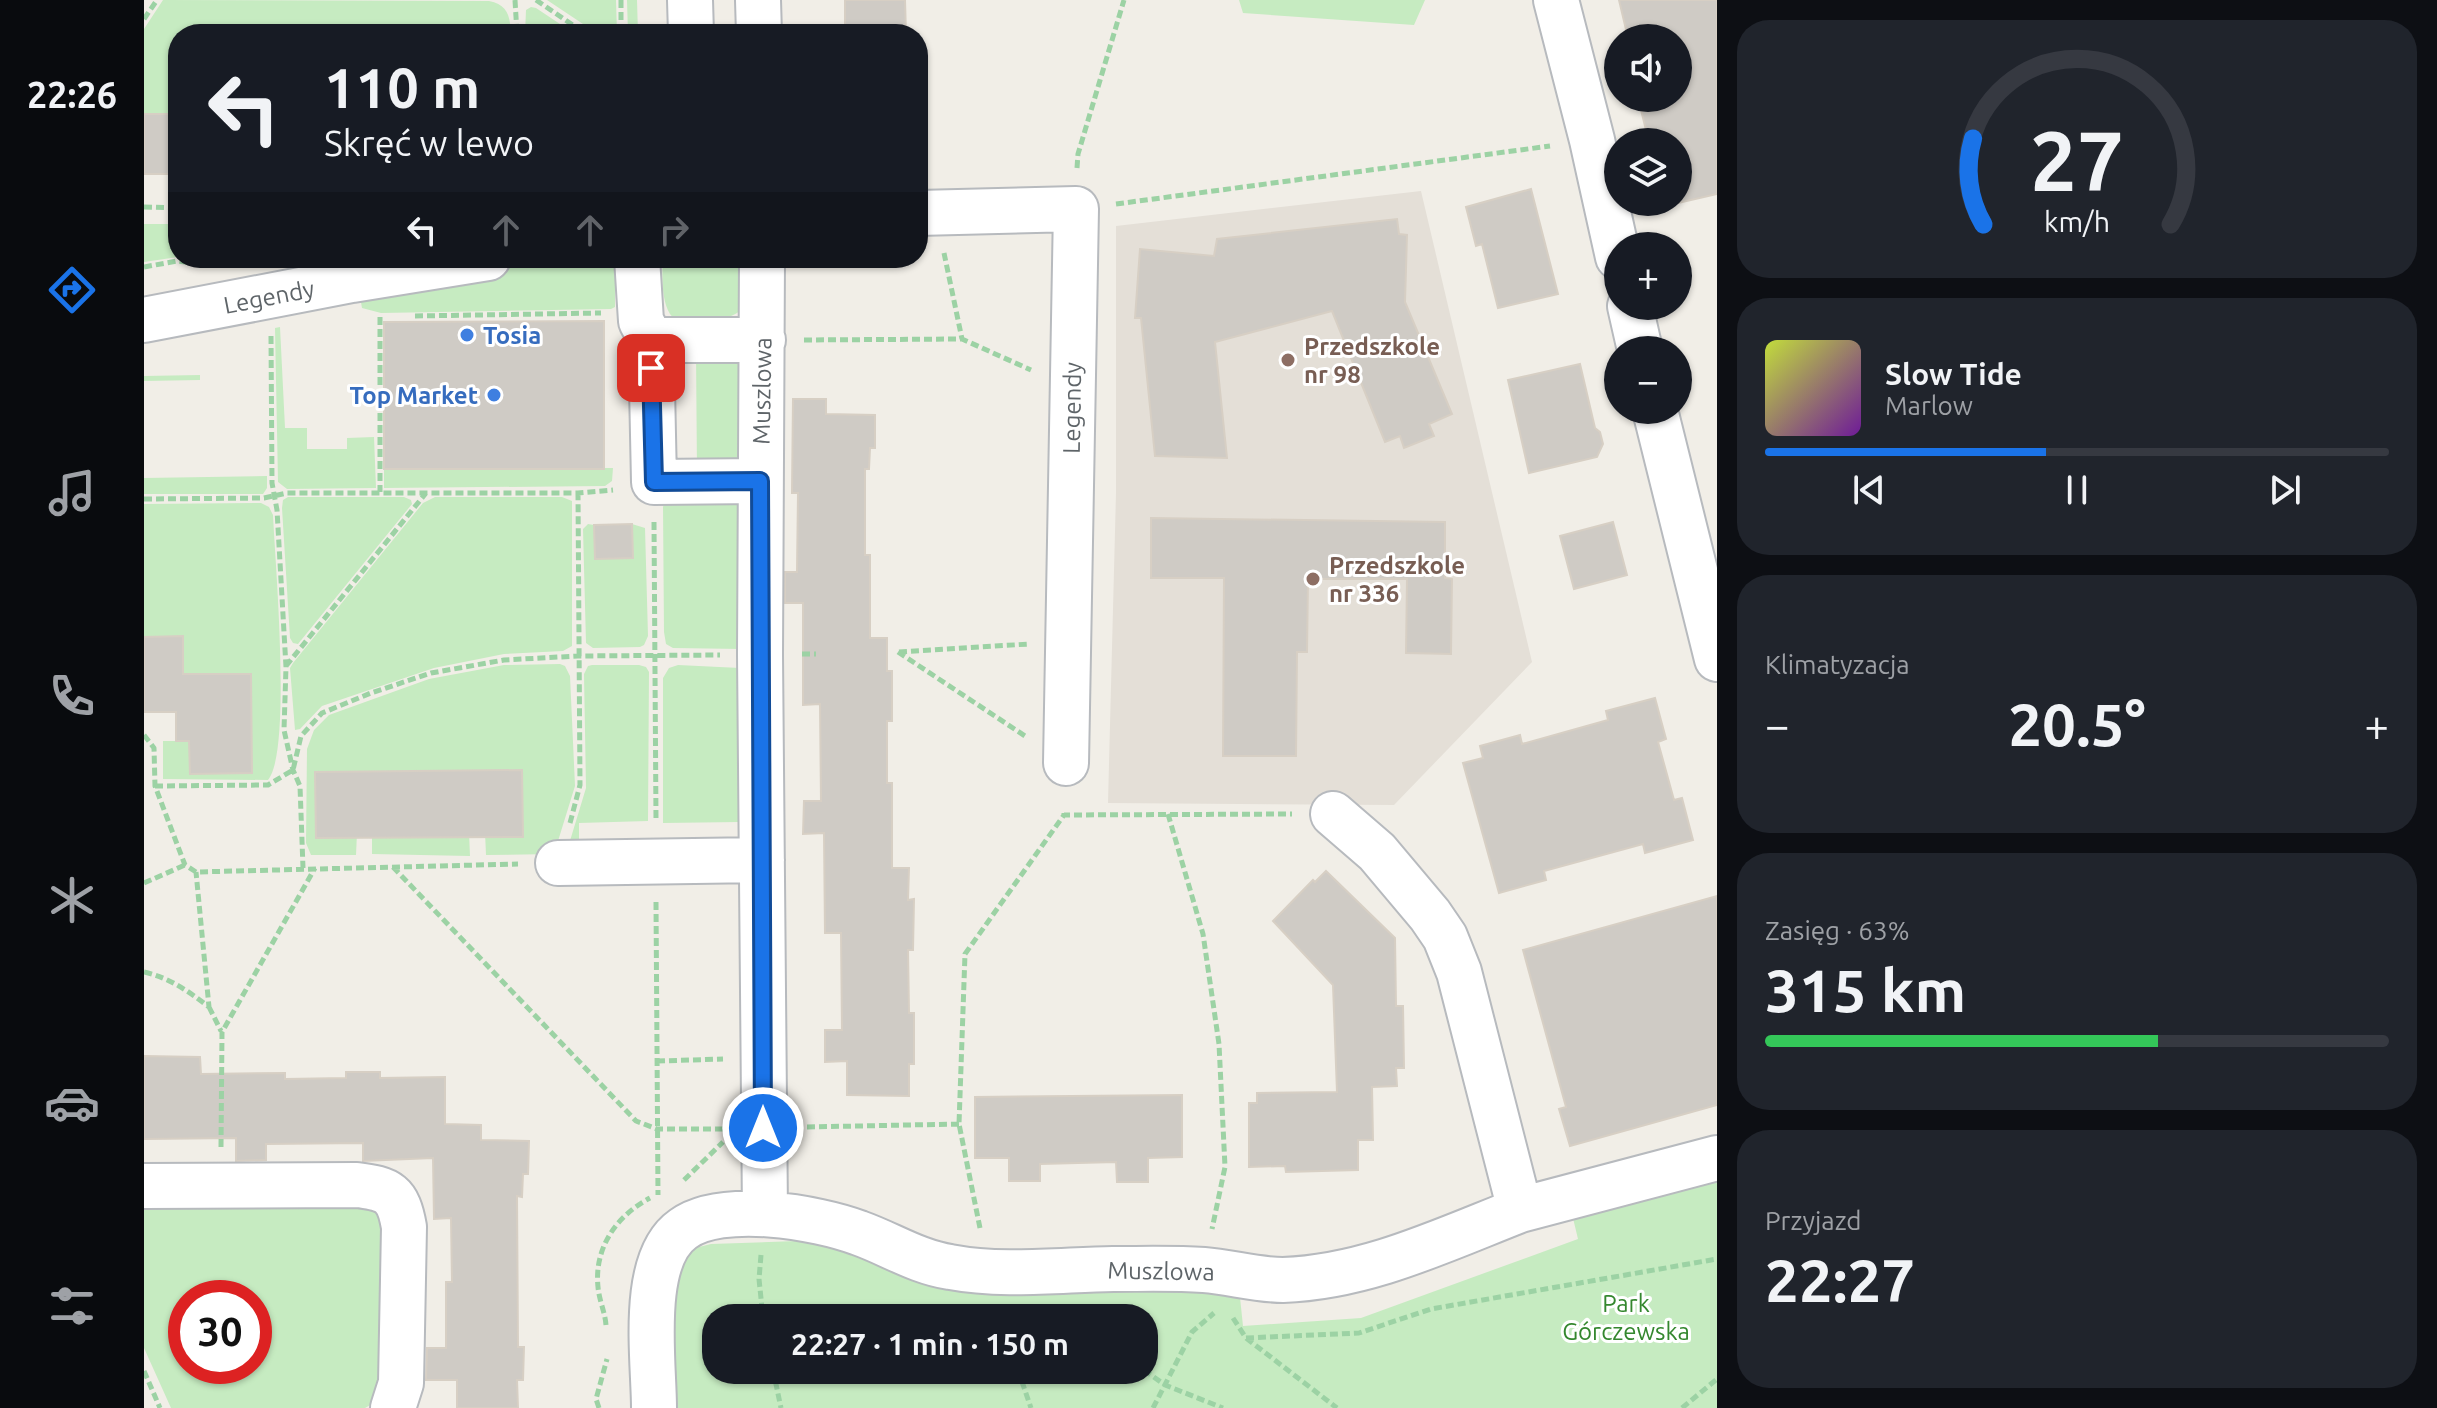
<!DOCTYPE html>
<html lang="pl">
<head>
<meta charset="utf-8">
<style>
	body { margin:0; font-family:Ubuntu,sans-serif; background:#20242c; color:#f1f3f6; height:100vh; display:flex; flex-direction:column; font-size:30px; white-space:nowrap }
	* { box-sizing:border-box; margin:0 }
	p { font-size:26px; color:#9ea1a6 }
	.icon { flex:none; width:44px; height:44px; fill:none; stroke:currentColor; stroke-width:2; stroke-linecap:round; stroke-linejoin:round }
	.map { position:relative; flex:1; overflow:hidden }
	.sheet { display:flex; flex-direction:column; gap:20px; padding:20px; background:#0d0f14; width:720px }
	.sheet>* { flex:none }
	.top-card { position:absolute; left:24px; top:24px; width:760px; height:244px; border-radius:32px; box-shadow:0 2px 6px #0004; background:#171b24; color:#f1f3f6; overflow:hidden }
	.fabs { position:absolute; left:1460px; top:24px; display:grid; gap:16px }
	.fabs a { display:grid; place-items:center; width:88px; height:88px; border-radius:50%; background:#171b24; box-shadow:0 2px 6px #0004; font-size:40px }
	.speed { position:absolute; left:24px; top:1280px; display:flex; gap:16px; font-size:40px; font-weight:700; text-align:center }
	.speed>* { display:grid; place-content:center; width:104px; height:104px; border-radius:50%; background:#171b24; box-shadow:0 2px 6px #0004; line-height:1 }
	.speed .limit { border:12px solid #d22; background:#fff; color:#111 }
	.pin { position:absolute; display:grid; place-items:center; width:68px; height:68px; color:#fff; margin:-34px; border-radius:16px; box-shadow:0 4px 12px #0006 }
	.me { position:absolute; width:88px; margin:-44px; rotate:0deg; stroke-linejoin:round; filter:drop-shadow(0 0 6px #0008) }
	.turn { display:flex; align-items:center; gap:28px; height:168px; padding:0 24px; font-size:36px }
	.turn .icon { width:104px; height:104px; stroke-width:2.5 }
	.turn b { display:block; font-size:56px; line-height:68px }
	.lanes { display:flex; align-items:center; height:76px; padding:0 24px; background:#0003; justify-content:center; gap:40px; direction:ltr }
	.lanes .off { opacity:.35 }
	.big { font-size:60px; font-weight:700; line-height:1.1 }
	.sheet .widget { flex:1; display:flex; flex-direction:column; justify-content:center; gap:12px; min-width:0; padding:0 28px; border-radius:32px; background:#20242c }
	.sheet .dial { align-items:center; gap:0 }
	.dial svg { height:208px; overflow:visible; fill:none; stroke:#363941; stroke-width:7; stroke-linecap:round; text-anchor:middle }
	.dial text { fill:#f1f3f6; stroke:none }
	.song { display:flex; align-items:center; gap:24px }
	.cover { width:96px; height:96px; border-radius:12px; background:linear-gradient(135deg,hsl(70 70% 55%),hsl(280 70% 35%)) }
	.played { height:8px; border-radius:4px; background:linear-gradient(90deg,#1a73e8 45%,#363941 45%) }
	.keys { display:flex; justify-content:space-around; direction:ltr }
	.heat { display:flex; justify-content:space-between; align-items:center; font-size:44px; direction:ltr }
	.charge { height:12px; border-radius:6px; background:linear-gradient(90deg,#34c759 63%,#363941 0) }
	.trip { position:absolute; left:558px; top:1304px; width:456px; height:80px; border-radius:32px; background:#171b24; box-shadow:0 2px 6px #0004; font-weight:700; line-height:80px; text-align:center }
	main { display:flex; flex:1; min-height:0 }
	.dock { display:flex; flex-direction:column; width:144px; justify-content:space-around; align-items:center; background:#090b0e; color:#9ea1a6 }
	.dock .icon { width:56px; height:56px }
	.dock .active { color:#1a73e8 }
	.dock b { font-size:36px; color:#f1f3f6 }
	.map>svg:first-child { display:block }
</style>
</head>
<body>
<main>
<nav class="dock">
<b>22:26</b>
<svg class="icon active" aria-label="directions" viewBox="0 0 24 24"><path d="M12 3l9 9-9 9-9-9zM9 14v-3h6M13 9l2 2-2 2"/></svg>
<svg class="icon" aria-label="music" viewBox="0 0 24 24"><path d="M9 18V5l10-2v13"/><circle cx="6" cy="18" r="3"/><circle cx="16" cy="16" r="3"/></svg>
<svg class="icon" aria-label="phone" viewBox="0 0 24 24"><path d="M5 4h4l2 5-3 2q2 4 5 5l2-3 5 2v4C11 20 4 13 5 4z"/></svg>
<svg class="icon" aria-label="climate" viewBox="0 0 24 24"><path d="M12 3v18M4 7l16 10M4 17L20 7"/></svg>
<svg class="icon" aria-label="car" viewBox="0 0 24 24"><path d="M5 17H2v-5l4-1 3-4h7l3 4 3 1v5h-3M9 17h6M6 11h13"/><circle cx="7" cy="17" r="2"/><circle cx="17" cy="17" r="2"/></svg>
<svg class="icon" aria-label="filters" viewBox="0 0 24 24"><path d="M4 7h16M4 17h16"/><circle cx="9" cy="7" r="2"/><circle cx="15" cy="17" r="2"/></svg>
</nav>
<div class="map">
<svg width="1573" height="1408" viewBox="0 0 1573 1408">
	<rect width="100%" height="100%" fill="#f1eee7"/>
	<!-- education -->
	<path fill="#e4dfd7" d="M1277 191 1388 662 1250 805 964 803 972 493V226Z"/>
	<!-- green -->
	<path fill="#c6ebc1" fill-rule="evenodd" d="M19 0 345 1C364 5 366 16 367 34H34V114H0V29Z
		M403 0H472L473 34H454Z
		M483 0H493L494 34H484Z
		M1095 0H1281L1270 25 1099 13Z
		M387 7 392 8 431 34H381L382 10Z
		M0 224H34V257L0 262Z
		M93 258H161L97 268Z
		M432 258H471V307L467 309 237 313 218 308 215 291Z
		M519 258H602C602 272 605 295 599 307 590 323 535 328 526 314 517 300 518 273 519 258Z
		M136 327 141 428H163V449H203V438L230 437 232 488 143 489 134 482 131 328Z
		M577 352 602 363 604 448 594 463 553 472 552 353Z
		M56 375V380L0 381V376Z
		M469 468 468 481 461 486 240 488V469Z
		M123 476V488L119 494H0V478Z
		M144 497H260L267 500 268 504 154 644 149 643 146 638 138 508 139 500Z
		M291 497H418L428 501V646L419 651 360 654 290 668 178 706 156 729 151 730 146 668 149 663 279 503Z
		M521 501 594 502 601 508 597 649 529 648 522 644 520 632 519 507Z
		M117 503 125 507 129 515C131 561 148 751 124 780L19 779V741H45L46 774 107 773V675H39V637H0V504Z
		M444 524 450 525 451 559 489 558 488 524 501 528 504 636 500 645 496 647 449 648 442 643 439 529Z
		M416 664 421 666 426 676 431 786 410 854 342 855 341 832 355 837H378L377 770 172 772V838H194L213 833 212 855H167L162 843 163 749 170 730 185 715 285 679 360 665Z
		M448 665H495L502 667 505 672 504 821 435 823V853L422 854 442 788 440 674 444 666Z
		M534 665 596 668V822L519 823V678L525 668Z
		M228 832H325L326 856 228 854Z
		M1573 1175V1408H528L530 1283 542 1256 551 1248 567 1244 653 1241 702 1251 794 1288H1095L1099 1326 1217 1318 1434 1239 1428 1214ZM572 1318H1000V1370H572Z
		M218 1199 245 1222 239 1398 221 1408H27L0 1348V1201ZM42 1298H110V1366H42Z"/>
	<!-- building -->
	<path fill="#cfcbc5" stroke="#d7cfc4" stroke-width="2" d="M701 0H761L762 34H701Z
		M1475 0H1573V194L1534 203V142H1505L1494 98H1534V38H1484Z
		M0 114H34V174H0Z
		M1387 189 1414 294 1354 308 1338 244 1332 246 1322 207Z
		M1253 219 1255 234 1263 235 1261 302 1308 414 1285 424 1290 436 1260 448 1256 436 1241 442 1188 311 1071 342 1083 458 1011 456 997 318H991L996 249 1070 256 1073 239Z
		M460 321V469H240V322Z
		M1436 364 1451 428 1456 432 1459 444 1453 457 1385 473 1364 380Z
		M649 399H682V414L731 415V448H726L725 469H721V555H726V638H743V671H748V721H743V783H748V868H765L764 900 770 899 769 950H764L765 1013H770V1064H765V1096L703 1095V1061L681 1062V1030H698L697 933H681L680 833 659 834 660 801H677L676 704 659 705V603H641V572H653L654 493H648Z
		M1007 518 1301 522V578L1308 579 1307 654 1262 653 1263 579H1164L1163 652H1153L1152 756H1079L1080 578H1007Z
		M1469 522 1483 575 1430 589 1416 536Z
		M488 524 489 558 451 559 450 525Z
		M39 636V674H107L108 773 46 774 45 741H32V712H0V637Z
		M1511 698 1522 739 1514 742 1530 800 1538 798 1549 840 1501 853 1499 844 1400 871 1402 880 1355 893 1319 763 1339 758 1336 746 1376 735 1378 744 1464 720 1462 711Z
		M378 770 379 837 172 838 171 772Z
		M1182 871 1251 938 1252 1006H1259L1260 1068H1252L1253 1086 1228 1087 1229 1140H1214V1170L1142 1172 1141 1166 1105 1167V1103H1113V1093L1193 1092 1189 985 1129 921 1169 880 1171 882Z
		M1573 896V1105L1426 1146 1415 1109 1422 1107 1379 950Z
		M0 1056 56 1057 57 1074 141 1073V1079L202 1078V1072H236V1078L301 1077V1124L337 1125V1140L385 1141 384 1174H379L378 1197 373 1196 374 1347H380L379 1380H373L374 1408H313V1380H282L283 1348H302V1282H308L307 1218 290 1219 289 1158 219 1161V1143L122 1144V1160L92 1161V1138L0 1139Z
		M1038 1095V1157L1004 1158V1182H973L972 1162 896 1164V1181H865V1158H831V1097Z"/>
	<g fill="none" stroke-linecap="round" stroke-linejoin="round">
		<!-- minor casing -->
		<g stroke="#b7babe" stroke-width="48">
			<path id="minor" d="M546 0 547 34
				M614 0 615 34
				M1412 0 1448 140 1474 257
				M774 213 932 209 922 763
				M493 258 497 321 507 340 510 482 616 481
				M618 258 616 655 621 1214
				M1486 306 1496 350
				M0 320 208 280 344 258
				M507 340H619
				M1511 410 1573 659
				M414 863 618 860
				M0 1186 213 1185C245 1189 254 1193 260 1227L257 1383 249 1408
				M1376 1210 1573 1158
				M510 1408C510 1360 495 1260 539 1229 577 1201 673 1217 715 1233 746 1244 773 1262 806 1267 859 1277 915 1270 969 1269 999 1269 1030 1268 1060 1270 1086 1272 1113 1280 1139 1280 1223 1277 1299 1240 1376 1210L1315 972 1301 937 1286 915 1233 852 1189 814"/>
		</g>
		<!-- path -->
		<path stroke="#9cd2a4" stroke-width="5" stroke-dasharray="8 4" stroke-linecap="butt" d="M371 0 373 34
			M392 0 442 34
			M477 0V34
			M0 19 13 0
			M933 168 934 154 980 0
			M972 204 1406 146
			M0 207 34 208
			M800 253 818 339
			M0 267 33 261 57 264
			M271 316 457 313
			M236 317V492
			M127 336 128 483 133 510 142 667 140 730 149 770 156 786 159 868
			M660 340 818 339 887 370
			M0 499 120 498 143 493H434L469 490
			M510 522 512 820
			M754 652 881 736
			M755 652 885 644
			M658 654H672
			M142 666 282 493
			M0 735 10 748 11 786 41 865 52 872 374 864
			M11 786 124 785 149 770 157 736 178 713 227 693 287 673 360 660 434 656 576 655
			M920 813V815L1148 814
			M1024 814 1059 934 1075 1044 1081 1167 1068 1229
			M426 823 436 785 434 493
			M249 867 492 1121 513 1129H581
			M0 883 41 865
			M512 902 514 1195
			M0 972C26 978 44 991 65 1007L52 872
			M65 1007 77 1031
			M513 1061 579 1059
			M663 1127 815 1124
			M77 1147 78 1032 171 868
			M540 1180 579 1142
			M836 1228 815 1124 821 954 920 815
			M617 1255 615 1279 619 1318
			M1089 1318 1102 1338 1193 1408
			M462 1325C461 1312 455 1300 454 1287 450 1248 472 1216 506 1198
			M1102 1338 1215 1333 1287 1309 1573 1259
			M629 1370 637 1408
			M874 1370 887 1408
			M1000 1370 1021 1385 1079 1408
			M0 1371 16 1408
			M455 1408 452 1399 463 1359
			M1009 1408 1048 1332 1070 1313
			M1538 1408 1573 1379"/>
		<!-- minor -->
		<use href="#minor" stroke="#fff" stroke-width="44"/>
	</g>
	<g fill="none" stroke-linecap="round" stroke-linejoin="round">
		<!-- route casing -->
		<g stroke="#114b97" stroke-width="20">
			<path id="route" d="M507 368 510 482 616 481 619 1128"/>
		</g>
		<!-- route -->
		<use href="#route" stroke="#1a73e8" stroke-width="14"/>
	</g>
	<!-- markers -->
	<g fill="#3f7fe0" stroke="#fff" stroke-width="3">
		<circle cx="323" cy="335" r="8"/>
		<circle cx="350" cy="395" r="8"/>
	</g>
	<g fill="#8d6e63" stroke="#fff" stroke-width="3">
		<circle cx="1144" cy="360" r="8"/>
		<circle cx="1169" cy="579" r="8"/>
	</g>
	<g text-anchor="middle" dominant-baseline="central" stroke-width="6" stroke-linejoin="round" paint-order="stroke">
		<!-- street labels -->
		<g font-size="24" fill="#5e6468" stroke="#fff">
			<text transform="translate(125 297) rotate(-11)">Legendy</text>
			<text transform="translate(618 391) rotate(-89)">Muszlowa</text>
			<text transform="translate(928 408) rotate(-89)">Legendy</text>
			<text transform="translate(1017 1271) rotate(1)">Muszlowa</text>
		</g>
		<!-- shop labels -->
		<g font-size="24" font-weight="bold" fill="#366cbe" stroke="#fff" text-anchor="start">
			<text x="339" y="335">Tosia</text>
			<text x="334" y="395" text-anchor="end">Top Market</text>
		</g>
		<!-- education labels -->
		<g font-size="24" font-weight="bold" fill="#785e54" stroke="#fff" text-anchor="start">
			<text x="1160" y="346">Przedszkole<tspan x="1160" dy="28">nr 98</tspan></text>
			<text x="1185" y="565">Przedszkole<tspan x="1185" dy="28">nr 336</tspan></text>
		</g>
		<!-- park labels -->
		<g font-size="24" fill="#34872e" stroke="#fff">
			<text x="1482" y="1303">Park<tspan x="1482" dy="28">Górczewska</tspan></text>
		</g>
	</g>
</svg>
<div class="fabs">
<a><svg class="icon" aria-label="sound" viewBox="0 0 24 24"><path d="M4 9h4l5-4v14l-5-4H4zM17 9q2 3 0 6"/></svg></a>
<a><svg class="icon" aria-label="layers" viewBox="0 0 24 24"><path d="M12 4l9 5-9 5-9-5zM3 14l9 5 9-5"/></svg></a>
<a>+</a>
<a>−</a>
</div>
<div class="speed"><div class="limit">30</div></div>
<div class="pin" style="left:507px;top:368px;background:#d93025"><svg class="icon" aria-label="arrive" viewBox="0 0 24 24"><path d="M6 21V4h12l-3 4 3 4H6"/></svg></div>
<svg class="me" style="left:619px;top:1128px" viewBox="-20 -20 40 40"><circle r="17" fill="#1a73e8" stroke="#fff" stroke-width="3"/><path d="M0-11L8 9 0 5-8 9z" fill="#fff"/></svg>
<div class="trip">22:27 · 1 min · 150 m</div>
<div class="top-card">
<div class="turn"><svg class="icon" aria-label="left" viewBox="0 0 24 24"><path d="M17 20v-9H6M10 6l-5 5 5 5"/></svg><div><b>110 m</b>Skręć w lewo</div></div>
<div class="lanes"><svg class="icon" aria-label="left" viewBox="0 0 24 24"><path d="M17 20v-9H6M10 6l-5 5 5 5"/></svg><svg class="icon off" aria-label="ahead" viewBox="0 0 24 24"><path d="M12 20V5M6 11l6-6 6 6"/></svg><svg class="icon off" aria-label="ahead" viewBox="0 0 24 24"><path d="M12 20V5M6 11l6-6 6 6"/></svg><svg class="icon off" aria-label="right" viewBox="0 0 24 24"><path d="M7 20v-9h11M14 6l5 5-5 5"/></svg></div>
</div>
</div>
<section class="sheet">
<div class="widget dial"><svg viewBox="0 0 100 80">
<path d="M14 69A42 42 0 1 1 86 69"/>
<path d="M14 69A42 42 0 0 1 10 36" stroke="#1a73e8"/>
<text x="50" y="56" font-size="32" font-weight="700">27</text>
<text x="50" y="72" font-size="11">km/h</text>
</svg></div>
<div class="widget">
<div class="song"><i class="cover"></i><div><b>Slow Tide</b><p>Marlow</p></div></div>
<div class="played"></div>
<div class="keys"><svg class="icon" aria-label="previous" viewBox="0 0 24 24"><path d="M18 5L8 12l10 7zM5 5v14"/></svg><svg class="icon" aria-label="pause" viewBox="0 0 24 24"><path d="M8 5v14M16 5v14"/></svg><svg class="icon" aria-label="next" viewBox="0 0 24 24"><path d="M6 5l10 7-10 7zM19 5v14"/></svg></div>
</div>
<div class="widget"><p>Klimatyzacja</p>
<div class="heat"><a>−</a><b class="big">20.5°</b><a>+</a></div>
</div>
<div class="widget"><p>Zasięg · 63%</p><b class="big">315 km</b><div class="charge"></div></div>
<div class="widget"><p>Przyjazd</p><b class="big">22:27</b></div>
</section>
</main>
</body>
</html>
